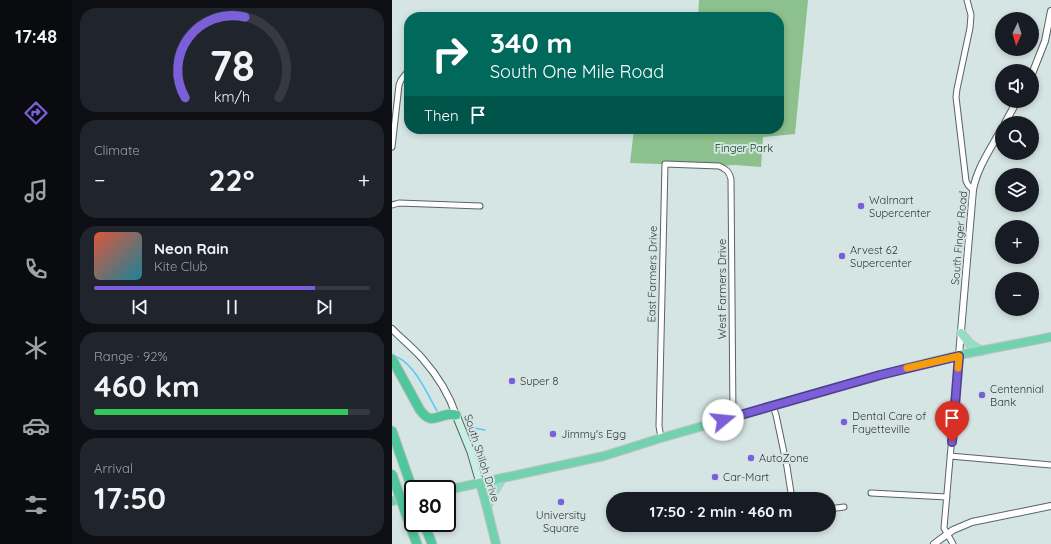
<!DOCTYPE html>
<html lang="en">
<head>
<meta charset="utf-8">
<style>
	body { margin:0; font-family:Quicksand,sans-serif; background:#20242c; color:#f1f3f6; height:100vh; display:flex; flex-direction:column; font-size:15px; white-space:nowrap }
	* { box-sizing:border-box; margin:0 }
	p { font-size:13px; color:#9ea1a6 }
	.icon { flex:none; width:22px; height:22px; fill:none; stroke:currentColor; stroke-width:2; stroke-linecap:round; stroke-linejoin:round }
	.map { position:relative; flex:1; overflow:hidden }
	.side { display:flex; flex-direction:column; gap:8px; padding:8px; background:#0d0f14; width:320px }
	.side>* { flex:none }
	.hud { position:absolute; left:12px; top:12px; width:380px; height:122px; border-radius:16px; box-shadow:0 2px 6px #0003; background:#00695c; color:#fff; overflow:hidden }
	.needle { width:26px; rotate:184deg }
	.controls { position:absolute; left:603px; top:12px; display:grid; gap:8px }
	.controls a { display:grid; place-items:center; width:44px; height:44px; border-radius:50%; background:#171b24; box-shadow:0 2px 6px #0003; font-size:20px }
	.speed { position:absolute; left:12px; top:480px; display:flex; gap:8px; font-size:20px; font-weight:700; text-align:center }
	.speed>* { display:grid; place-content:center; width:52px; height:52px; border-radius:50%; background:#171b24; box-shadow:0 2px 6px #0003; line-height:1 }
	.speed .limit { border:2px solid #111; border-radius:6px; background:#fff; color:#111 }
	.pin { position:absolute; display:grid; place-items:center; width:34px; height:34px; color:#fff; margin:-41px -17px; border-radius:50% 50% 50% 0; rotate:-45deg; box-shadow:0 0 4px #0007 }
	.pin .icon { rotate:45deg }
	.me { position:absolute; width:44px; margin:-22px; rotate:73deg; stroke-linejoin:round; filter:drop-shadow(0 0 3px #0008) }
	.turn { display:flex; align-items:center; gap:14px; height:84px; padding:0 20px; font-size:18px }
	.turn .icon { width:52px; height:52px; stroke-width:2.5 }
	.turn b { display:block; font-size:28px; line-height:34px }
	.then { display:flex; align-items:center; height:38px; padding:0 20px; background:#0003; gap:8px; font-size:15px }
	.big { font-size:30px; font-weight:700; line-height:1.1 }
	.side .widget { flex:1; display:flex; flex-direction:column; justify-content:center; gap:6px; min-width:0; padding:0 14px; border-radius:16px; background:#20242c }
	.side .dial { align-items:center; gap:0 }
	.dial svg { height:104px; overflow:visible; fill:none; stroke:#363941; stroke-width:7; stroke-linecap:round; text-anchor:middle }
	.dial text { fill:#f1f3f6; stroke:none }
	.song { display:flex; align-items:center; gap:12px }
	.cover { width:48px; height:48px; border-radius:6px; background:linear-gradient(135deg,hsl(10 70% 55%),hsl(190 70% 35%)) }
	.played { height:4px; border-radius:2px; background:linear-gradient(90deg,#7b5fd9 80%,#363941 80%) }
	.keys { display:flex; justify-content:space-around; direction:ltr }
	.heat { display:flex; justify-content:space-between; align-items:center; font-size:22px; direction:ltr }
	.charge { height:6px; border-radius:3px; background:linear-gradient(90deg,#34c759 92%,#363941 0) }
	.trip { position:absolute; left:214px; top:492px; width:230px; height:40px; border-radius:20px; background:#171b24; box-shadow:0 2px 6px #0003; font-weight:700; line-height:40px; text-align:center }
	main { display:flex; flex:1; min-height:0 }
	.menu { display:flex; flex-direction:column; width:72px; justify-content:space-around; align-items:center; background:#090b0e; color:#9ea1a6 }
	.menu .icon { width:28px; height:28px }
	.menu .active { color:#7b5fd9 }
	.menu b { font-size:18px; color:#f1f3f6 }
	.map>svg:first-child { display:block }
</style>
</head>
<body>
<main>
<nav class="menu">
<b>17:48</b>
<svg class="icon active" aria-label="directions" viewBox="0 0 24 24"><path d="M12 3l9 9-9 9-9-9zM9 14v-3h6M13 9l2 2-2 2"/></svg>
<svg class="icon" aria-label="music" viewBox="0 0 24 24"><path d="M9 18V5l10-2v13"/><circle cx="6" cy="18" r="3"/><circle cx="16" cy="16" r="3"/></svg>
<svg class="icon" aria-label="phone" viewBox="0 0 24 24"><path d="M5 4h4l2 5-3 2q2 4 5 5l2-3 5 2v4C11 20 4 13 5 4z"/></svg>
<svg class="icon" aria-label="climate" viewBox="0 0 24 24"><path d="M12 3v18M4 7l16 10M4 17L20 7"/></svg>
<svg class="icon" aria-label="car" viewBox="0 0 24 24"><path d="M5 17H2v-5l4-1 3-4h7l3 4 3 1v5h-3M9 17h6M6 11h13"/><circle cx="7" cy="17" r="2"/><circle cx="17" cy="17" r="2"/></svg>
<svg class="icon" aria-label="filters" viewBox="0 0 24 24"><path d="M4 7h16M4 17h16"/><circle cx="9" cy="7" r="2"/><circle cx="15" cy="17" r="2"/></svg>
</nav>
<section class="side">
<div class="widget dial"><svg viewBox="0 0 100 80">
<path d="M14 69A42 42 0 1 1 86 69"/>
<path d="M14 69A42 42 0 0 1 60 7" stroke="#7b5fd9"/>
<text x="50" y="56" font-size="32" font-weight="700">78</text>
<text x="50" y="72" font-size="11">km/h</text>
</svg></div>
<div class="widget"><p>Climate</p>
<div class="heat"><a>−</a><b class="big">22°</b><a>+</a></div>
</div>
<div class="widget">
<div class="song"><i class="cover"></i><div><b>Neon Rain</b><p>Kite Club</p></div></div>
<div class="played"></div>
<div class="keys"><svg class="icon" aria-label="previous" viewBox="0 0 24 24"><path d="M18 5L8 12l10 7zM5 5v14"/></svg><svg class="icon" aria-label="pause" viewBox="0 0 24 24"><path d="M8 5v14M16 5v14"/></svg><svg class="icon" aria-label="next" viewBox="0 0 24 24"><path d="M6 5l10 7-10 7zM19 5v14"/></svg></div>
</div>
<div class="widget"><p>Range · 92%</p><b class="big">460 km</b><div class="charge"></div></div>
<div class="widget"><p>Arrival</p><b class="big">17:50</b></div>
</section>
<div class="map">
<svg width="659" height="544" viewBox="0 0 659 544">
	<rect width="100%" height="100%" fill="#d5e5e3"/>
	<!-- green -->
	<path fill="#8cc08d" d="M307 0H416L403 134 371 137 369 167 343 165 327 166 238 163 242 129H284L295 130 296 129H387V17H306Z"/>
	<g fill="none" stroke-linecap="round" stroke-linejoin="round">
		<!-- stream -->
		<path stroke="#56c9f8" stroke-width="1.5" d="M5 357C23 365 36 395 45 411
			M76 427 93 430"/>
		<!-- minor casing -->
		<g stroke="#576563" stroke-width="7">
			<path id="minor" d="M575 0 579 15 578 28 565 89 564 97 574 181 576 185 581 190
				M0 147 7 85 9 80 17 70
				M0 205 7 203 88 206
				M381 406 384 415 395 467 400 499
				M269 438 267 426 273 164 327 166C334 169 337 171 339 179L341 418
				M558 456 659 465
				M479 493 555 497
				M437 509 452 507
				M316 526 329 525
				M561 544 552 528 567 355"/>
		</g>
		<!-- tertiary casing -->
		<g stroke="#576563" stroke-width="8">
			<path id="tertiary" d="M640 74 653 41 659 11
				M613 123 625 101
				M0 329C10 339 21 348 30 358 44 374 57 394 64 415
				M567 355 581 190C585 168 599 148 610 128
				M542 544 561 530 580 522 659 506"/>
		</g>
		<!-- secondary casing -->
		<g stroke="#576563" stroke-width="9">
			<path id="secondary" d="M64 415 79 452 88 483"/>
		</g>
		<!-- primary casing -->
		<g stroke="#c1c3c3" stroke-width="10">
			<path id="primary" d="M569 333 578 344 590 351
				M95 508 99 497 110 478"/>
		</g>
		<!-- trunk casing -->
		<g stroke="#c1c3c3" stroke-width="10">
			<path id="trunk" d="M88 483 95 508 104 544
				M55 490 212 456 269 438 514 368 567 355 659 337
				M0 501 21 497"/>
		</g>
		<!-- motorway casing -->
		<g stroke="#c1c3c3" stroke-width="11">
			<path id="motorway" d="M0 359 28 410C38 423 41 418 54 415 57 414 61 414 64 415
				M0 431 21 491
				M32 523 40 544
				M18 526 25 544"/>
		</g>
		<!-- minor -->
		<use href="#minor" stroke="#fff" stroke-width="5"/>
		<!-- tertiary -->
		<use href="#tertiary" stroke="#fff" stroke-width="6"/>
		<!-- secondary -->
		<use href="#secondary" stroke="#caeee1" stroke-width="7"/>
		<!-- primary -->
		<use href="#primary" stroke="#95ddc3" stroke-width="8"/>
		<!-- trunk -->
		<use href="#trunk" stroke="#72d2af" stroke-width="8"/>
		<!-- motorway -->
		<use href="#motorway" stroke="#4fc69b" stroke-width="9"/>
		<!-- motorway-bridge casing -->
		<g stroke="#c1c3c3" stroke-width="11" stroke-linecap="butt">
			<path id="motorway-bridge" d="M0 474 18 526"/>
		</g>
		<!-- motorway-bridge -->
		<use href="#motorway-bridge" stroke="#4fc69b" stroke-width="9"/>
	</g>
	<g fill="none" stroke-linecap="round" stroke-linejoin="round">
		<!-- route casing -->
		<g stroke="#503e8d" stroke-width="10">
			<path id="route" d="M331 420 488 375 567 356 560 442"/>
		</g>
		<!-- route -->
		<use href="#route" stroke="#7b5fd9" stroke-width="7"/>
		<!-- slow -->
		<path stroke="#f59e0b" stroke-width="7" d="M515 368 567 356 566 368"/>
	</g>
	<!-- markers -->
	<g fill="#7b5fd9" stroke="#d5e5e3" stroke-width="1.5">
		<circle cx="469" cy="206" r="4"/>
		<circle cx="450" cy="256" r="4"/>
		<circle cx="120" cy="381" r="4"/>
		<circle cx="590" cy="395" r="4"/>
		<circle cx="452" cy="422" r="4"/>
		<circle cx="161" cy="434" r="4"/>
		<circle cx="359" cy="458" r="4"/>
		<circle cx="323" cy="477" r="4"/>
		<circle cx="169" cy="502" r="4"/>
	</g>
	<g text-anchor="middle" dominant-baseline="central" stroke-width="4" stroke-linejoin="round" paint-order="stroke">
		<!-- park labels -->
		<g font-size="11" fill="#093e11" stroke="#d5e5e3">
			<text x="352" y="148">Finger Park</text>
		</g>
		<!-- poi labels -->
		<g font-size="11" fill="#313736" stroke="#d5e5e3" text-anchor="start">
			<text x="477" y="200">Walmart<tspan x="477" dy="13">Supercenter</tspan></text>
			<text x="458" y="250">Arvest 62<tspan x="458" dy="13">Supercenter</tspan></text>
			<text x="128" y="381">Super 8</text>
			<text x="598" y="389">Centennial<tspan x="598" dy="13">Bank</tspan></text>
			<text x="460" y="416">Dental Care of<tspan x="460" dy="13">Fayetteville</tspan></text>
			<text x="169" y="434">Jimmy's Egg</text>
			<text x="367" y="458">AutoZone</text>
			<text x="331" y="477">Car-Mart</text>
			<text x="169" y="515" text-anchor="middle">University<tspan x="169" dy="13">Square</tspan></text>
		</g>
		<!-- street labels -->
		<g font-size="11" fill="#313736" stroke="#d5e5e3">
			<text transform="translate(567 238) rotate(-85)">South Finger Road</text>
			<text transform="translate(260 274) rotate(-89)">East Farmers Drive</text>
			<text transform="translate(330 289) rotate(-90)">West Farmers Drive</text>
			<text transform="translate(90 458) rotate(72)">South Shiloh Drive</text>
		</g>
	</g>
</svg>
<div class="controls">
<a><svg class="needle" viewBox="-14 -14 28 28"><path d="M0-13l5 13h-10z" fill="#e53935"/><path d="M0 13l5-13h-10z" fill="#9ea1a6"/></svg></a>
<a><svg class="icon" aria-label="sound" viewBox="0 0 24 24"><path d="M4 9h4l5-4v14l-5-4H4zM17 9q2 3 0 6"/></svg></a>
<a><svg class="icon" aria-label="search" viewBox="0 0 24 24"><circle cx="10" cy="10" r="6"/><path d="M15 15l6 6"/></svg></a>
<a><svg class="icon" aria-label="layers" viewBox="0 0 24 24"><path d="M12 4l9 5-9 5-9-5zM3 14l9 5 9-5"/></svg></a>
<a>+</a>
<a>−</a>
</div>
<div class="speed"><div class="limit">80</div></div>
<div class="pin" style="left:560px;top:442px;background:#d93025"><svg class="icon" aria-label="arrive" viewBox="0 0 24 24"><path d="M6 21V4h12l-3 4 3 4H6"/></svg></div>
<svg class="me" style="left:331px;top:420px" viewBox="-20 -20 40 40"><circle r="19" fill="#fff"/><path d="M0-13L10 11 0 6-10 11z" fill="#7b5fd9"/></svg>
<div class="trip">17:50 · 2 min · 460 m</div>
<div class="hud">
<div class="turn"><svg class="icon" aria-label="right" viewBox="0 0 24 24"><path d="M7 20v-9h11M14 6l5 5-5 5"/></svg><div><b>340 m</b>South One Mile Road</div></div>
<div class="then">Then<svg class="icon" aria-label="arrive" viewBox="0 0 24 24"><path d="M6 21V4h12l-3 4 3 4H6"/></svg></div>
</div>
</div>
</main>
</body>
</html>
